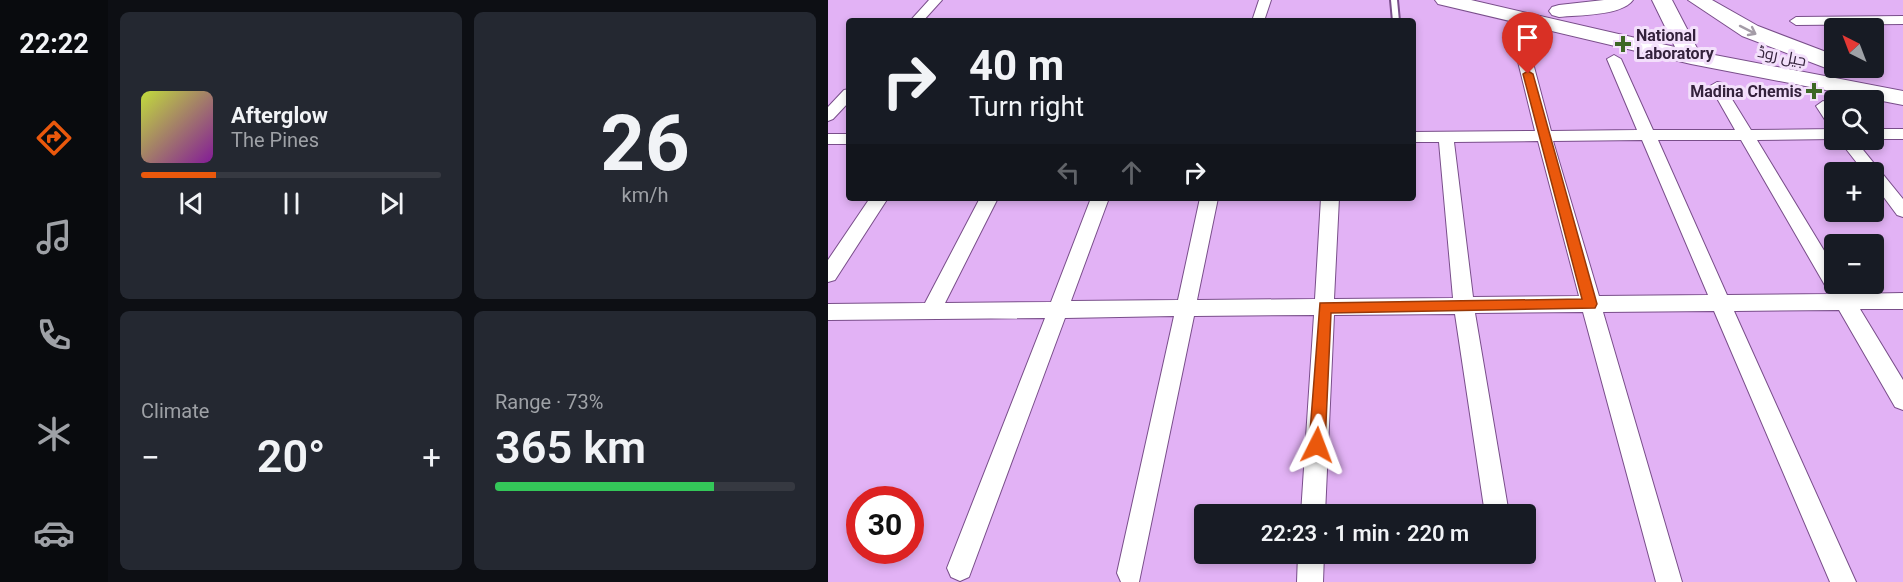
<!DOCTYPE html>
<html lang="en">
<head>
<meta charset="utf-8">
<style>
	body { margin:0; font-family:Roboto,Cairo,sans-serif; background:#242831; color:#f1f3f6; height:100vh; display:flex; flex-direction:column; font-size:22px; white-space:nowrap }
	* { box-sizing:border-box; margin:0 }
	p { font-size:20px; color:#9ea1a6 }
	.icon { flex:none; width:33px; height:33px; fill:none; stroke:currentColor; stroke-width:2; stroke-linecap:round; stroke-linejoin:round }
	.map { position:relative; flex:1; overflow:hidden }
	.panel { display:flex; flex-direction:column; gap:12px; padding:12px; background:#0d0f14; width:720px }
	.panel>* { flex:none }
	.banner { position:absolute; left:18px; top:18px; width:570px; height:183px; border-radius:6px; box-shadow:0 3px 9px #0003; background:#171b24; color:#f1f3f6; overflow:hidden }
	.needle { width:39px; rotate:318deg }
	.tools { position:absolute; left:996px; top:18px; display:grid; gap:12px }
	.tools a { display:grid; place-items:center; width:60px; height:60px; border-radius:6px; background:#171b24; box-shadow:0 3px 9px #0003; font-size:30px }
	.speed { position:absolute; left:18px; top:486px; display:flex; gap:12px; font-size:30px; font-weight:700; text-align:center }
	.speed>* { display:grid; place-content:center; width:78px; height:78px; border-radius:50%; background:#171b24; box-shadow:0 3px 9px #0003; line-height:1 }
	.speed .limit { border:9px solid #d22; background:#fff; color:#111 }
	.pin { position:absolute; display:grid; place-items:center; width:51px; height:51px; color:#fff; margin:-62px -26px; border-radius:50% 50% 50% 0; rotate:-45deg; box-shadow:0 0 6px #0007 }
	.pin .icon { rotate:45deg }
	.me { position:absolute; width:66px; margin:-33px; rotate:3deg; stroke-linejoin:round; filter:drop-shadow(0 0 4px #0008) }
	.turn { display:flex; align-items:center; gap:21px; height:126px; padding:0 24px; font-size:27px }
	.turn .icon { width:78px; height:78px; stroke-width:2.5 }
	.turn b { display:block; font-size:42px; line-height:51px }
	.lanes { display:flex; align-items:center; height:57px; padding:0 24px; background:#0003; justify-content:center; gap:30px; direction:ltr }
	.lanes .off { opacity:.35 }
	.big { font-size:45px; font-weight:600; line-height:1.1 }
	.panel .widget { flex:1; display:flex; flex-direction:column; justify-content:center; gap:9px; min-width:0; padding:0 21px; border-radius:9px; background:#242831 }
	.panel .dial { align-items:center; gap:0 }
	.dial b { font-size:78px; line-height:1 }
	.song { display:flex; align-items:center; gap:18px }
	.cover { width:72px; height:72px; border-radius:9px; background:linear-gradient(135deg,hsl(70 70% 55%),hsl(290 70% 35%)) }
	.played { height:6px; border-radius:3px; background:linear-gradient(90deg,#ea580c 25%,#363941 25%) }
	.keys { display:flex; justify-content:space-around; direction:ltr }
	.heat { display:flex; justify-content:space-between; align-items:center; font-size:33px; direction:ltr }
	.charge { height:9px; border-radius:4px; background:linear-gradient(90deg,#34c759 73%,#363941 0) }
	.panel .tiles { flex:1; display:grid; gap:12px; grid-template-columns:repeat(2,1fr) }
	.trip { position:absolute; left:366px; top:504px; width:342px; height:60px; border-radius:6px; background:#171b24; box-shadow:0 3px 9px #0003; font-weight:600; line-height:60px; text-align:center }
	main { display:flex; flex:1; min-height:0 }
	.tab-bar { display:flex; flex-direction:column; width:108px; justify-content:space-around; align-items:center; background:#090b0e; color:#9ea1a6 }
	.tab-bar .icon { width:42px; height:42px }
	.tab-bar .on { color:#ea580c }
	.tab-bar b { font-size:27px; color:#f1f3f6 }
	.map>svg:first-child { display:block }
</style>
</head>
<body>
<main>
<nav class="tab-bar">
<b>22:22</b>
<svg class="icon on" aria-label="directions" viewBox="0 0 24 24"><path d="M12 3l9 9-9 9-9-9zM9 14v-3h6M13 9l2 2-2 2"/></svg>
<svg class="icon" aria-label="music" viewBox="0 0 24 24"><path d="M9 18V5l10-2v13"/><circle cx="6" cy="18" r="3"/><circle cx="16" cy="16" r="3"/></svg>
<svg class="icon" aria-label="phone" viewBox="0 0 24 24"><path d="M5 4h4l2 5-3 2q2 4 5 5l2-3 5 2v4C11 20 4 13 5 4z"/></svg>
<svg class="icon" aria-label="climate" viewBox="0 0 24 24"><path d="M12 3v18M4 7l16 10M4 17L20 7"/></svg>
<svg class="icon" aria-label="car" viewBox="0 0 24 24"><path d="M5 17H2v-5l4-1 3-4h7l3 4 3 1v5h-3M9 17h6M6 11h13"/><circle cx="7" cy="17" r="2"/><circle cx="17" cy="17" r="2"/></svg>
</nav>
<section class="panel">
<div class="tiles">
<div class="widget">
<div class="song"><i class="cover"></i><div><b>Afterglow</b><p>The Pines</p></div></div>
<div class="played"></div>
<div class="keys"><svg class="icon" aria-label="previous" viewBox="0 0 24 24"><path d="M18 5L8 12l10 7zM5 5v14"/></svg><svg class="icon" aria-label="pause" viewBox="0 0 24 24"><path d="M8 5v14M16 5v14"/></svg><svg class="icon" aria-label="next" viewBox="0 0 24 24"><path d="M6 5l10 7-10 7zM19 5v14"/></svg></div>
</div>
<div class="widget dial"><b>26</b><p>km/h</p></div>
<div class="widget"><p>Climate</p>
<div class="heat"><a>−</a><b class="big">20°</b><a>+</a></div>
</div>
<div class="widget"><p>Range · 73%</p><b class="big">365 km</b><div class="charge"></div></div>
</div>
</section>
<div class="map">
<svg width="1075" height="582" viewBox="0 0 1075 582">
	<rect width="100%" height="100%" fill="#e2b2f5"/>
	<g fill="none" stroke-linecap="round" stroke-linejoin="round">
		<!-- lane casing -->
		<g stroke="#794e8a" stroke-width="4">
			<path id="lane" d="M563 0H569L571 21H565Z"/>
		</g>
		<!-- street casing -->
		<g stroke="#794e8a" stroke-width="2">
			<path id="street" d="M101 0H114L95 21H82Z
				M431 0H443L436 21H424Z
				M1075 16V24L968 25 962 21 968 17Z
				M690 29 697 33 723 131 809 130 779 59 786 55 793 59 825 130H907L882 86 889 82 894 83 923 130 1006 129V139L929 140 1006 267V284H1016L1022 294 1075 293V309H1032L1075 380V410L1067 407 1011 310 906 311 1028 582H1002L886 311 775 312 854 582H828L755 312 647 313 681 514H657L627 314 506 315 497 514H473L486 315 366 316 311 582H293L289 573 346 316 237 318 141 577 132 581 123 577 119 568 217 318 0 320V304L97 303 152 198H170L117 303 223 302 263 198H281L243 301 350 300 372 198H390L369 300 487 299 493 198H511L506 299 625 298 611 142H585V132L707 131 683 33ZM814 140 880 295 771 296 725 141ZM830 140H913L1002 294 899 295ZM710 141 751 296 645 297 626 142Z
				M21 89V102L5 119 0 121V107L16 90Z
				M995 101 1000 103 1006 112V128L1001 126 988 106Z
				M1046 129H1075V139H1046Z
				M0 134H21V144H0Z
				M1011 140H1027L1075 199V217L1069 215 1046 184V172H1036Z
				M42 198H60L7 280 0 282V260Z
				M470 554H496L495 582H469Z"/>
		</g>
		<!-- primary casing -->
		<g stroke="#794e8a" stroke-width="2">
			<path id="primary" d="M607 0H643L847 47 824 0H844L871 52 1075 91V105L863 64 610 4Z
				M776 0H805C794 16 749 15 731 17L724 15 721 11 724 7 731 5Z
				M860 0H884L930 26 1006 55V68H1014L1006 70 998 68 914 36Z"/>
		</g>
		<!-- lane -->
		<use href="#lane" fill="#fff" fill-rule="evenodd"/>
		<!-- street -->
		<use href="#street" fill="#fff" fill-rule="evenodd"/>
		<!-- primary -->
		<use href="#primary" fill="#fff" fill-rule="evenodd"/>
	</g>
	<!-- one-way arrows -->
	<defs><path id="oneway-shaft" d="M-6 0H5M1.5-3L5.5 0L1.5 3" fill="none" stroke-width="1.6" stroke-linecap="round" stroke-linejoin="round" transform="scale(1.5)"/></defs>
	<use stroke="#a49ca7" href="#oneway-shaft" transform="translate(920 30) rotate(27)"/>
	<!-- route -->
	<path fill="#ea580c" stroke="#983908" stroke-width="1.5" d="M700 71 705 74 769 304 767 308 503 313 497 445 495 451 489 453 483 451 481 445 492 303 754 299 695 74Z"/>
	<!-- markers -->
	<g fill="#3d6825" stroke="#f3e0fb" stroke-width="2">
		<path d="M792 35h6v6h6v6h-6v6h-6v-6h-6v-6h6z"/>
		<path d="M983 82h6v6h6v6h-6v6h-6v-6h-6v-6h6z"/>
	</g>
	<g text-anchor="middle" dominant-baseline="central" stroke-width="6" stroke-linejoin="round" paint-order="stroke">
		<!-- far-poi labels -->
		<g font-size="16" font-weight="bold" fill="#34223c" stroke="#f3e0fb" text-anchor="start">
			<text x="808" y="35">National<tspan x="808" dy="18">Laboratory</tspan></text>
			<text x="974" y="91" text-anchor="end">Madina Chemis</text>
		</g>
		<!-- far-street labels -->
		<g font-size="16" fill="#34223c" stroke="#f3e0fb">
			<text transform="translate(954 56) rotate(11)">جیل روڈ</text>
		</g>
	</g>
</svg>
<div class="tools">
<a><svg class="needle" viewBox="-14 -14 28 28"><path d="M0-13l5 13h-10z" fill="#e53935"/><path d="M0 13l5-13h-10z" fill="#9ea1a6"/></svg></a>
<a><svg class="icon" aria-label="search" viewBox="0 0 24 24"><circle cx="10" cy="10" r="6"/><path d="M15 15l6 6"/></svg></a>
<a>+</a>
<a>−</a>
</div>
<div class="speed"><div class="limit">30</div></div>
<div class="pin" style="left:700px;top:74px;background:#d93025"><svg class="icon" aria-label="arrive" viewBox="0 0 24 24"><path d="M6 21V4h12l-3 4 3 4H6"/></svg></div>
<svg class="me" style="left:489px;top:445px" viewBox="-20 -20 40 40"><path d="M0-17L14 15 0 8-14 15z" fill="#ea580c" stroke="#fff" stroke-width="4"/></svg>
<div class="trip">22:23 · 1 min · 220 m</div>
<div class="banner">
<div class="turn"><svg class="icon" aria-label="right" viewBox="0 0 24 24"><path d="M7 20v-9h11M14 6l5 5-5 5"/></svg><div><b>40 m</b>Turn right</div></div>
<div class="lanes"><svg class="icon off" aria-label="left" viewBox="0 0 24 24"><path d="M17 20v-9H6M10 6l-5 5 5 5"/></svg><svg class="icon off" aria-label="ahead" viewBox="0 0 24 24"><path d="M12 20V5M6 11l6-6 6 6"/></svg><svg class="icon" aria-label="right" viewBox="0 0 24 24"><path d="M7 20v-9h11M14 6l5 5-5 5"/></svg></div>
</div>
</div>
</main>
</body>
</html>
